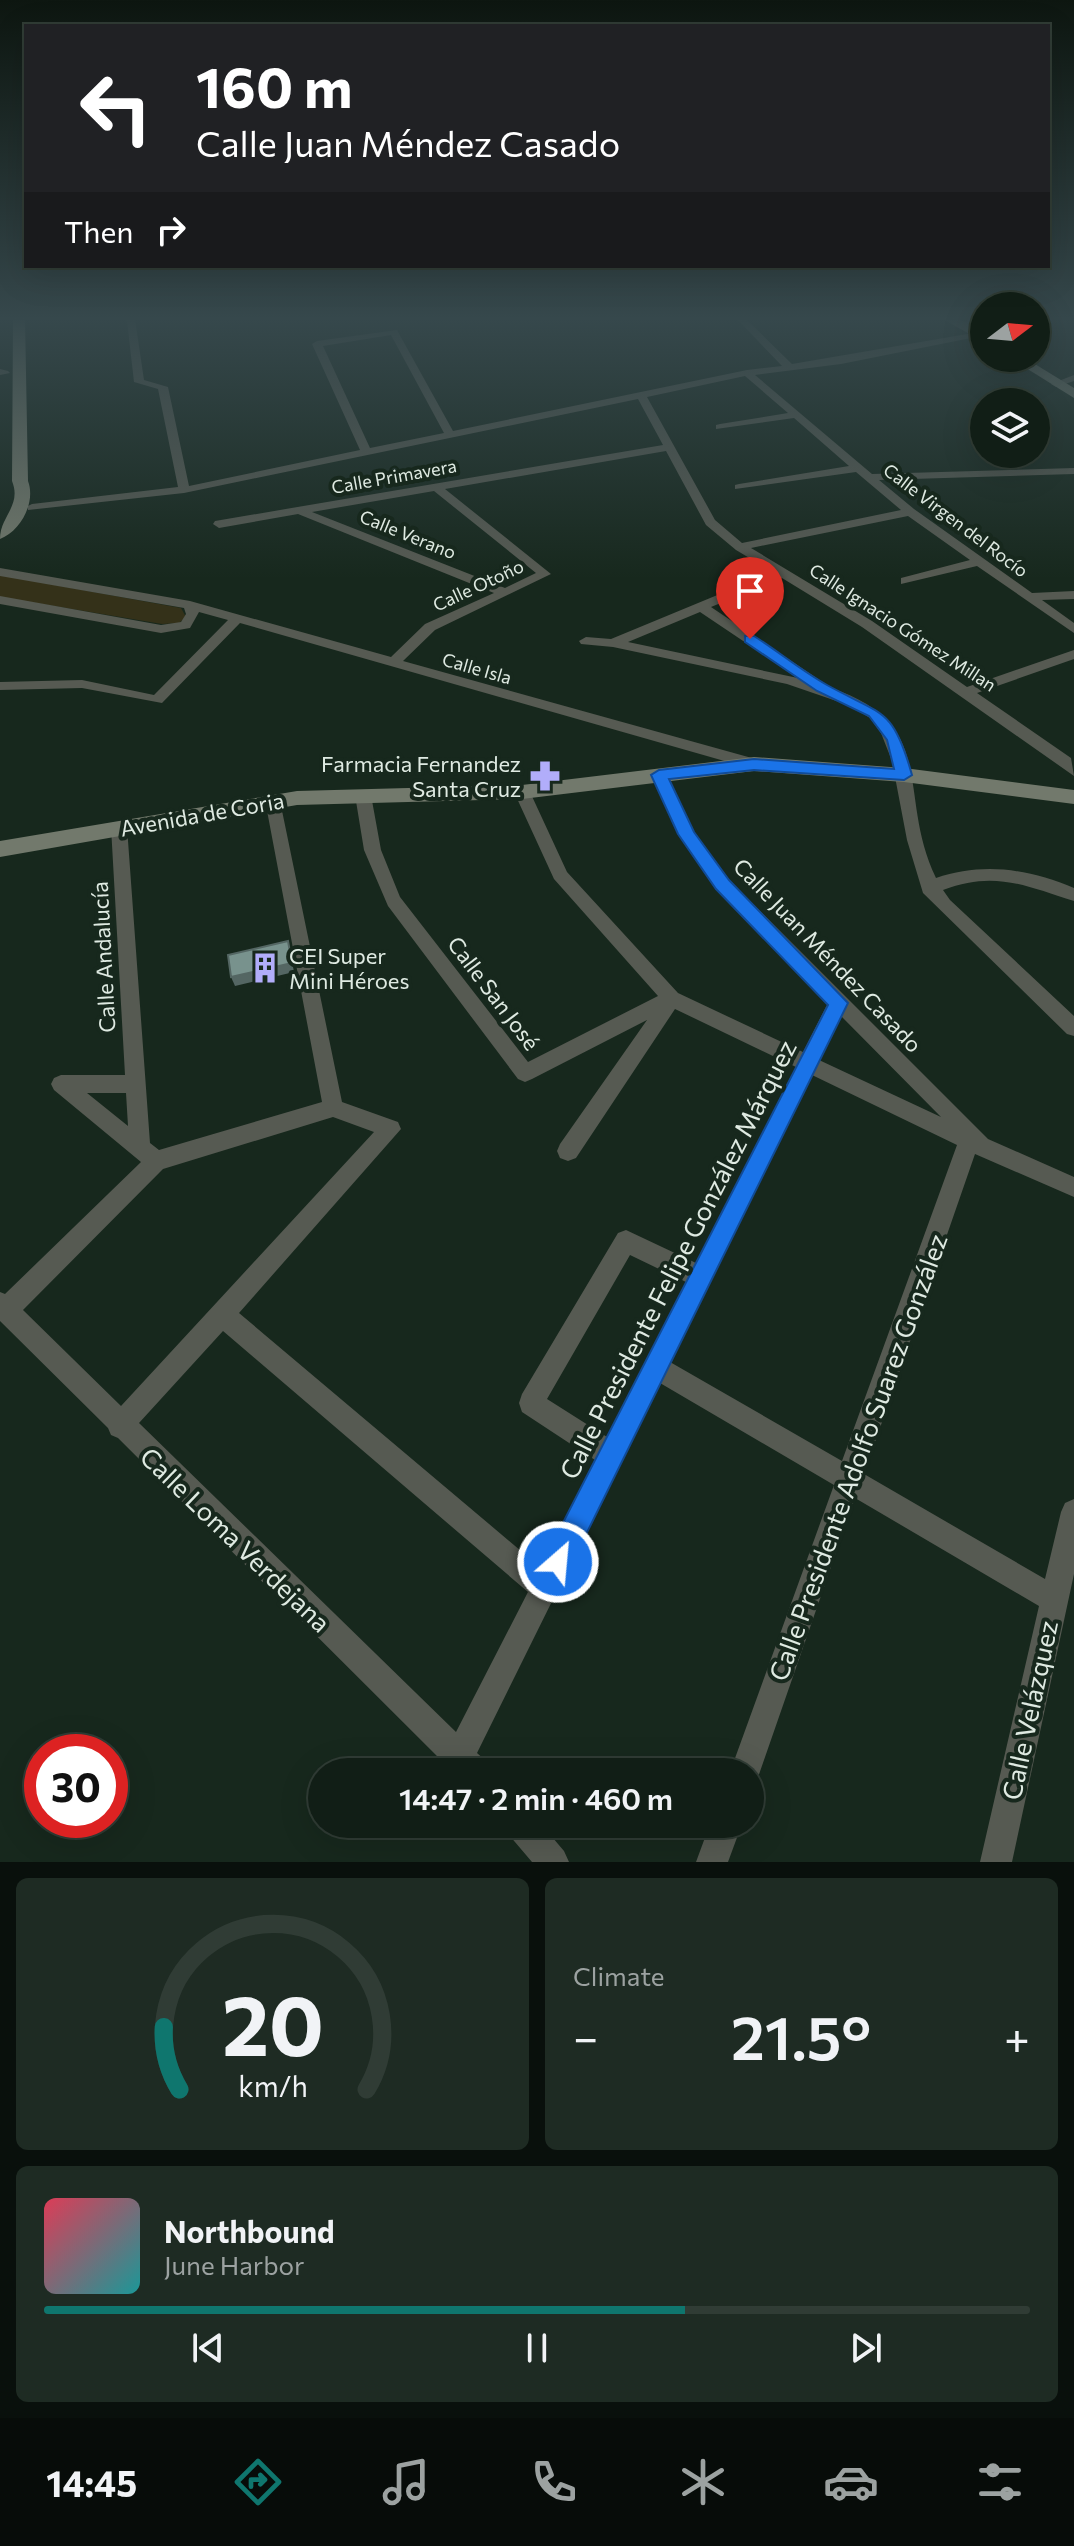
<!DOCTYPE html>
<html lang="en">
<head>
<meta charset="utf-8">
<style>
	body { margin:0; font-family:Commissioner,sans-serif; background:#1e2b23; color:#f1f3f6; height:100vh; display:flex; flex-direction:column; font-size:30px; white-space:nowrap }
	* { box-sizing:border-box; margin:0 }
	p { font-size:26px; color:#9ca2a1 }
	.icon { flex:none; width:44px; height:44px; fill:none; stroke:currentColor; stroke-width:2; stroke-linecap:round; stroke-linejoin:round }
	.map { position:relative; height:1862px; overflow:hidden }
	.drawer { display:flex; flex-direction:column; gap:16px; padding:16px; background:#09100c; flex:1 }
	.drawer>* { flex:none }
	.top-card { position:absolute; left:24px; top:24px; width:1026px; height:244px; border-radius:0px; box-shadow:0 8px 32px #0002,0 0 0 2px #303c35; background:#202124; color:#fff; overflow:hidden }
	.needle { width:52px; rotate:74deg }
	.tools { position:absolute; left:970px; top:292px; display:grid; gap:16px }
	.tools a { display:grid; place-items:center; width:80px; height:80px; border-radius:50%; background:#111e16; box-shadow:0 8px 32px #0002,0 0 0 2px #303c35; font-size:40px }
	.speed { position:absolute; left:24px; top:1734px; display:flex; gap:16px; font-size:40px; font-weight:700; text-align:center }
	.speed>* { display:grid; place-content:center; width:104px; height:104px; border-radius:50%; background:#111e16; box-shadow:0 8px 32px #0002,0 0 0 2px #303c35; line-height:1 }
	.speed .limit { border:12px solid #d22; background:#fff; color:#111 }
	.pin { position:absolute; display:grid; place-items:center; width:68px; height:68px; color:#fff; margin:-82px -34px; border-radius:50% 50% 50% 0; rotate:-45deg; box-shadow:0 0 8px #0007 }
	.pin .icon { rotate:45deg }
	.me { position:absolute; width:88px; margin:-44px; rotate:27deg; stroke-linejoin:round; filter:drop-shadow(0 0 6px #0008) }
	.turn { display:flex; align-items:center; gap:28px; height:168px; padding:0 40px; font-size:36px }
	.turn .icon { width:104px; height:104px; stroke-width:2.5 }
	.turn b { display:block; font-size:56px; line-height:68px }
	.then { display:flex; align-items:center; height:76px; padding:0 40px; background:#0003; gap:16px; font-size:30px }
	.big { font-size:60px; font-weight:600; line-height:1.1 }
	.drawer .card { flex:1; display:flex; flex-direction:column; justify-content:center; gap:12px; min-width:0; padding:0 28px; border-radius:12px; background:#1e2b23 }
	.drawer .dial { align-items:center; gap:0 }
	.dial svg { height:208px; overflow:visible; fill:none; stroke:#303c35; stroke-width:7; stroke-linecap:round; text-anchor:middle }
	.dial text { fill:#f1f3f6; stroke:none }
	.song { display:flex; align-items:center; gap:24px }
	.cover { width:96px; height:96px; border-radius:12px; background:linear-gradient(135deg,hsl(350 70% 55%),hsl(180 70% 35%)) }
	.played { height:8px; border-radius:4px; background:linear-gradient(90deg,#0f766e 65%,#303c35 65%) }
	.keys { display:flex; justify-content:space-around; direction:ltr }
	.heat { display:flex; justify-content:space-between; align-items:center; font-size:44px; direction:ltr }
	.drawer .tiles { flex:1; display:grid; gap:16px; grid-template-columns:1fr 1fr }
	.card:last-child { grid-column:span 2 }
	.trip { position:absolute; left:308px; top:1758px; width:456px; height:80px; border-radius:40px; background:#111e16; box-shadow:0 8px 32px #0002,0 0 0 2px #303c35; font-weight:600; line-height:80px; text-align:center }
	.dock { display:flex; height:128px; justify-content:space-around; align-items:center; background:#070c09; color:#9ca2a1 }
	.dock .icon { width:56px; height:56px }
	.dock .selected { color:#0f766e }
	.dock b { font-size:36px; color:#f1f3f6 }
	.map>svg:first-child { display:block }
</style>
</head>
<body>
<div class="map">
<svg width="1074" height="1862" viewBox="0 0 1074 1862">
	<rect width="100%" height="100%" fill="#17281d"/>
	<!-- green -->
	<path fill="#343119" d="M0 575 181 608 186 617 179 623 162 624 0 597Z"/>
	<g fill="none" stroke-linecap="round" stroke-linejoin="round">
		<!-- street -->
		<path fill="#565a52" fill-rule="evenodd" d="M120 318 135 319 144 380 168 387 189 486 360 450 312 344 317 341 397 330 453 431 747 370 782 366 736 318H745L792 364 979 332 976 337 841 364 755 375 872 474 1074 468V474L879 480 914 509 1032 593 1074 591V599L1042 600 1074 623V633L977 566 901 584V578L970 560 908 516 751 548 872 621 967 687 1074 650V659L977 693 1071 758 1074 776 862 627 782 578 711 607 818 679 819 684C944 721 894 790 936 878 983 862 1029 869 1074 888V901C1025 886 995 870 943 890L950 900 1074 1016V1036L1067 1034 923 893 907 840 892 761 881 733 870 718 851 706 787 684 613 647 581 644 579 641 586 637 611 639 773 572 736 550 706 525 666 451 445 489 551 574 435 630 403 661 759 760 762 764 759 768H749L240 623 162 703 82 688 0 690V682L82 680 154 695 228 620 199 612 190 628 161 633 0 604V596L161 625 181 622 186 614 184 608 0 576V568L190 601 391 657 425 624 494 593 298 514 219 528 213 524 215 521 663 445 638 399 184 493 28 510V506L32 504 178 487 158 389 134 382 127 321ZM391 335 444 433 370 448 323 346ZM745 376 788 413 720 424 716 425V429L794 418 849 466 739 484 735 485V489L856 472 901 510 742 543 715 520 647 397ZM434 491 536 573 505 588 312 512ZM700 612 798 678 628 642Z
			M973 318 984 320 961 329 956 326Z
			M0 369 8 371 10 373 0 375Z
			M1074 375V381L1056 387 1051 384Z
			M659 770 665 771 694 832 728 879 988 1139 1074 1177V1197L975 1154 864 1474 1045 1579 1061 1512 1065 1503 1074 1499V1574L1012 1862H980L1039 1606 855 1498 756 1783 750 1785V1772H730L834 1485 660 1383 477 1753 486 1761 490 1772H453L118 1438 111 1435 108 1428 0 1321V1292L5 1294 141 1162 54 1090 51 1084 54 1078 61 1075H125L111 827 113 823H125L127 827 150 1143 159 1150 322 1102 265 800 273 795 279 796 342 1102 398 1122 401 1129 239 1313 540 1567 595 1460 522 1412 519 1403 522 1394 618 1233 626 1230 696 1263 796 1067 675 1009 576 1158 568 1161 560 1158 557 1151 560 1144 647 1020 532 1079 525 1082 518 1079 388 906 364 850 355 795 363 790 371 795 381 850 400 897 528 1062 658 996 554 879 514 792 522 787 530 792 567 872 678 993 803 1052 828 1003 716 889 679 834 651 775ZM841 1016 941 1117 819 1060ZM812 1075 957 1145 842 1461 670 1362ZM87 1093H126L128 1126ZM333 1117 374 1132 121 1406 23 1310 163 1169ZM630 1255 686 1282 607 1437 547 1399ZM223 1331 528 1592 456 1732 139 1423Z
			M504 1824H541L564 1851 569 1862H532L509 1835Z
			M710 1824H742L728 1862H696Z"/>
		<!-- secondary -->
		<path fill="#72796c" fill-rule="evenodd" d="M13 318H25L28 481C36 502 21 531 0 539 0 516 22 506 12 481Z
			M941 318H957L984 333V342Z
			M1010 358H1025L1074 388V398Z
			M754 757 904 768 1074 790V804L904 782 754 771 522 799 297 805 0 857V841L297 791 522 785Z"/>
	</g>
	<!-- shaded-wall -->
	<path fill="#546663" d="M288 941 294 972 235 986 231 977Z"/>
	<!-- building -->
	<path fill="#78928d" stroke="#546663" stroke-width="2" d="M288 941 292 963 231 977 228 955Z"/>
	<!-- sky -->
	<linearGradient id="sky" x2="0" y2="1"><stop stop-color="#0d1610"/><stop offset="0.55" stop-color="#36484c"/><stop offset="1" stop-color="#36484c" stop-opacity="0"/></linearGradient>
	<rect width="1074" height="579" fill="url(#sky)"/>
	<!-- route -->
	<path fill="#1a73e8" stroke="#114b97" stroke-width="2" d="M745 636H754C779 652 802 671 827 685 883 716 893 707 912 775L904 780 754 770 669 779 694 832 729 880 848 1003 568 1571 558 1575 548 1571 544 1562 548 1552 828 1005 716 889 678 834 651 775 659 770 754 759 894 769 887 740 869 716 817 691 745 642Z"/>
	<!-- icons -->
	<defs>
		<g id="pharmacy-bare" transform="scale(2.4)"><path d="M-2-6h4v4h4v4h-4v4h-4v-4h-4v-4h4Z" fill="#b1adfa" stroke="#17281d" stroke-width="2.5" paint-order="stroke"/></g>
		<g id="building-bare" transform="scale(2.4)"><path d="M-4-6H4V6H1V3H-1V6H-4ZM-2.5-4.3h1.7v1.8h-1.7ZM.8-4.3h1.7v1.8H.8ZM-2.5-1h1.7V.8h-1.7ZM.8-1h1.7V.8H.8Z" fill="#b1adfa" stroke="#17281d" stroke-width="2.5" paint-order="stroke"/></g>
	</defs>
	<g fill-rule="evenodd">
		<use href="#pharmacy-bare" x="545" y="776"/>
		<use href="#building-bare" x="265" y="968"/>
	</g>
	<g text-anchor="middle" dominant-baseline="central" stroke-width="8" stroke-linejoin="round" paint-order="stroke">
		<!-- far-street labels -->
		<g font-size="18" fill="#dfeae2" stroke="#17281d">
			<text transform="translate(394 476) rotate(-10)">Calle Primavera</text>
			<text transform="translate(956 520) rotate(37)">Calle Virgen del Rocío</text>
			<text transform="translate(408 534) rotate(22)">Calle Verano</text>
			<text transform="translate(478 585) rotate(-25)">Calle Otoño</text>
			<text transform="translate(903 627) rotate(33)">Calle Ignacio Gómez Millan</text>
			<text transform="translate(477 668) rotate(16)">Calle Isla</text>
		</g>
		<!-- poi labels -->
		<g font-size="22" fill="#dfeae2" stroke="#17281d" text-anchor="end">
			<text x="521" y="763">Farmacia Fernandez<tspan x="521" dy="25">Santa Cruz</tspan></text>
			<text x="289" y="955" text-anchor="start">CEI Super<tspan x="289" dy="25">Mini Héroes</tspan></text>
		</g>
		<!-- street labels -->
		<g font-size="22" fill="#dfeae2" stroke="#17281d">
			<text transform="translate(202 814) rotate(-10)">Avenida de Coria</text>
			<text transform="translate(828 955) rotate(46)">Calle Juan Méndez Casado</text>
			<text transform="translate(103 957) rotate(-93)">Calle Andalucía</text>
			<text transform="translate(494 993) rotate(53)">Calle San José</text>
		</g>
		<!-- near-street labels -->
		<g font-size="26" fill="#dfeae2" stroke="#17281d">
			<text transform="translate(677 1259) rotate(-63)">Calle Presidente Felipe González Márquez</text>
			<text transform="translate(857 1457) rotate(-70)">Calle Presidente Adolfo Suarez González</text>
			<text transform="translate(236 1539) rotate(44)">Calle Loma Verdejana</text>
			<text transform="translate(1029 1710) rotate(-78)">Calle Velázquez</text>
		</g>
	</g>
</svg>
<div class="tools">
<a><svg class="needle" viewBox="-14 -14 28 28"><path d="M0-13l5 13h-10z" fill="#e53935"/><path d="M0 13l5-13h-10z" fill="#9ca2a1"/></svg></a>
<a><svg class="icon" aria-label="layers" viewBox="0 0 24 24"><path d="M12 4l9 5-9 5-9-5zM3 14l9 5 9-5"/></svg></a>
</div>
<div class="speed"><div class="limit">30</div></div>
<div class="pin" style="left:750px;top:639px;background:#d93025"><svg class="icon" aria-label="arrive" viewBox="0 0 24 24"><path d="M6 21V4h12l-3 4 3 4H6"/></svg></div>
<svg class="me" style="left:558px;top:1562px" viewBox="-20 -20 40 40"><circle r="17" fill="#1a73e8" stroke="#fff" stroke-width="3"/><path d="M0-11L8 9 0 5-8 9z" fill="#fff"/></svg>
<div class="trip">14:47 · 2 min · 460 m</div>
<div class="top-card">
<div class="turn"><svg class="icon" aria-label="left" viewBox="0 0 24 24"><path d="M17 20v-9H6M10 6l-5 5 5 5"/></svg><div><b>160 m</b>Calle Juan Méndez Casado</div></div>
<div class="then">Then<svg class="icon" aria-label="right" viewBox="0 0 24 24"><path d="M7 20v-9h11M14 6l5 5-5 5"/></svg></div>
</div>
</div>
<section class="drawer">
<div class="tiles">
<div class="card dial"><svg viewBox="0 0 100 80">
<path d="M14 69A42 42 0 1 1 86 69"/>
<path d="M14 69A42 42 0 0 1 8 45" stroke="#0f766e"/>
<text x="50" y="56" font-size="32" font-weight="700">20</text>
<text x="50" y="72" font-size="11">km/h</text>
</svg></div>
<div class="card"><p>Climate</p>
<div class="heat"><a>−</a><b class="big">21.5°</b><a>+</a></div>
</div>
<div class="card">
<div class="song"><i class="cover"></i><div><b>Northbound</b><p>June Harbor</p></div></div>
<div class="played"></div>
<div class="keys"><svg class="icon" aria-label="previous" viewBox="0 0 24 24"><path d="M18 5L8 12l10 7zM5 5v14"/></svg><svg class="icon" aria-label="pause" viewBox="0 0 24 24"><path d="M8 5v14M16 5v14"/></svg><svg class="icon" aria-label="next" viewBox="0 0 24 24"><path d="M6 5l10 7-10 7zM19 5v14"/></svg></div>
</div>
</div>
</section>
<nav class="dock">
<b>14:45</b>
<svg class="icon selected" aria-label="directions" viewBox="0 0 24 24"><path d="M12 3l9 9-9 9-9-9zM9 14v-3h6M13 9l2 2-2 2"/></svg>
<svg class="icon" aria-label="music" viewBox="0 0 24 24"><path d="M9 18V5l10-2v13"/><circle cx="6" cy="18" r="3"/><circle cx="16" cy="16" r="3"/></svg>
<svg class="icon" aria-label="phone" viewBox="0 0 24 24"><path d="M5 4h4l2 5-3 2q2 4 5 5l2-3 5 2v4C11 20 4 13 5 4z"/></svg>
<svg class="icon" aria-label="climate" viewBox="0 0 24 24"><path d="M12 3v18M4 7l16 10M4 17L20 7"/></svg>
<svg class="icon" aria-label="car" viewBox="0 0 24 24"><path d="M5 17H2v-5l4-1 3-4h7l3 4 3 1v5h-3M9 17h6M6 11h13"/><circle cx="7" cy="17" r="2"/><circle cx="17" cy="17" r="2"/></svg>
<svg class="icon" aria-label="filters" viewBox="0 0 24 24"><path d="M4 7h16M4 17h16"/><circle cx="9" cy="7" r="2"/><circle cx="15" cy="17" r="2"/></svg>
</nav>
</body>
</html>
